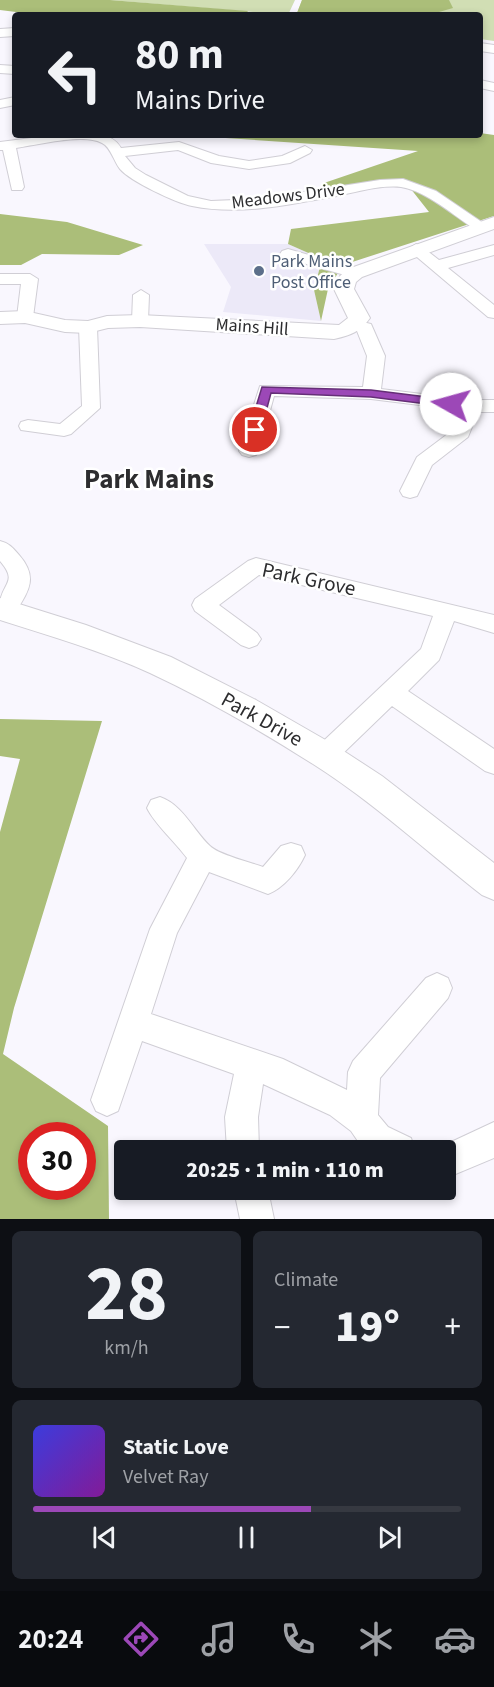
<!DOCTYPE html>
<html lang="en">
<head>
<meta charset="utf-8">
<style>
	body { margin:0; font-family:"Source Sans 3",sans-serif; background:#242831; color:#f1f3f6; height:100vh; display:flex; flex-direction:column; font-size:22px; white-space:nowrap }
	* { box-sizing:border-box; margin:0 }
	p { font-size:20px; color:#9ea1a6 }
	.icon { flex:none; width:33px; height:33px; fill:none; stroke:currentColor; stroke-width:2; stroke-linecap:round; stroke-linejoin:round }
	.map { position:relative; height:1219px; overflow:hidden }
	.drawer { display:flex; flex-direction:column; gap:12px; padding:12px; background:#0d0f14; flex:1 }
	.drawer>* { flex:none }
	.banner { position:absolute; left:12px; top:12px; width:471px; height:126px; border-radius:6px; box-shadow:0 3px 9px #0003; background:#171b24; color:#f1f3f6; overflow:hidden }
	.speed { position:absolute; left:18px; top:1122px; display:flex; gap:12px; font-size:30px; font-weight:700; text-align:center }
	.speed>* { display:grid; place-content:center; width:78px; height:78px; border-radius:50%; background:#171b24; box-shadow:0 3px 9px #0003; line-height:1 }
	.speed .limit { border:9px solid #d22; background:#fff; color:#111 }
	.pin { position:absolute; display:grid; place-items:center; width:51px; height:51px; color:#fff; margin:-26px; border:3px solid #fff; border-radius:50%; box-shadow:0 2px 6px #0007 }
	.me { position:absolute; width:66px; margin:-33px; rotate:277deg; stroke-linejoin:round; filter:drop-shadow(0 0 4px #0008) }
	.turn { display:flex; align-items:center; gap:21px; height:126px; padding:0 24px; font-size:27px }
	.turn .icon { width:78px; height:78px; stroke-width:2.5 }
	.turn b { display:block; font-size:42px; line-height:51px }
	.big { font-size:45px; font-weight:800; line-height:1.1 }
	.drawer .card { flex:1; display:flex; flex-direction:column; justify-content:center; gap:9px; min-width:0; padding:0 21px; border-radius:9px; background:#242831 }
	.drawer .dial { align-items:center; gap:0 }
	.dial b { font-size:78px; line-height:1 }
	.song { display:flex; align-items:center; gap:18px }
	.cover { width:72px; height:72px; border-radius:9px; background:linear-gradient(135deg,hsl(240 70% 55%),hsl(290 70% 35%)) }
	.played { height:6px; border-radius:3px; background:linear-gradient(90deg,#9c48b7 65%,#363941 65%) }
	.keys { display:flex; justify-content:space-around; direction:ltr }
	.heat { display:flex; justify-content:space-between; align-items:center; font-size:33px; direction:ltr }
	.drawer .tiles { flex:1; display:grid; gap:12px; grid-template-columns:1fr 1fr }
	.card:last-child { grid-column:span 2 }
	.trip { position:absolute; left:114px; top:1140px; width:342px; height:60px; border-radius:6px; background:#171b24; box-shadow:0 3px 9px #0003; font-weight:800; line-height:60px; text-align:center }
	.tab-bar { display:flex; height:96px; justify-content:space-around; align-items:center; background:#090b0e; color:#9ea1a6 }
	.tab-bar .icon { width:42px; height:42px }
	.tab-bar .current { color:#9c48b7 }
	.tab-bar b { font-size:27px; color:#f1f3f6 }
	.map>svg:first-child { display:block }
</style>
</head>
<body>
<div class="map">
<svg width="494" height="1219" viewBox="0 0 494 1219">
	<rect width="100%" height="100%" fill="#f9f7fe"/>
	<!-- built -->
	<path fill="#ece9f8" d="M204 244H288L322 259 314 290 321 321 223 312 231 287Z"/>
	<!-- green -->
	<path fill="#d1deb4" d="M110 0H295L288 15Z
		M302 0H494V41L480 39V15H306L297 13Z"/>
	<!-- forest -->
	<path fill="#abbe79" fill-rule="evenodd" d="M0 0H110L248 11 245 15H40L0 10Z
		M302 0H449L453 8 439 12 437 15H306L297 13Z
		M480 133 494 135V216L343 265 328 289 321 321 314 290 322 259 288 244 291 229 429 212 403 179 320 189 324 183 418 151 180 135Z
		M0 214 67 222 143 245 119 255 42 254 21 265H0Z
		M0 719 102 721 14 1008 3 1054 108 1126 109 1219H0V832L20 759 0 756ZM32 1136H82V1186H32Z"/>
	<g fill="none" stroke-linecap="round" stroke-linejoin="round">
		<!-- minor casing -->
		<g stroke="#d0ced5" stroke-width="2">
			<path id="minor" d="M0 65 15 66V74L0 73Z
				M480 80 494 83V91L480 88Z
				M15 97V105L0 108V100Z
				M55 135C75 135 110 127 121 148L179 142 219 156 249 161 282 156 305 146 312 150 310 153 290 163 249 169 211 163 178 150 125 156 135 168 146 175 188 196 211 201 259 199 380 180 403 179 436 191 489 227 481 232 476 230C454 216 427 191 401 187 382 185 360 191 342 195 293 204 241 216 192 206 176 203 130 181 120 169 114 162 111 147 102 143 83 133 38 145 16 148L24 187 22 190H12L3 150H0V142Z
				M416 244 421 246 439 260 494 245V255L448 268 494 305V318L488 317 411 252 408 249Z
				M288 249 361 270 363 273 355 278 282 257 280 254 282 251Z
				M0 274H30L38 279 33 317 31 321H19L17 317 21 284H0Z
				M141 290 149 295 148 321 146 325H134L132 321 133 295Z
				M354 320 371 324 385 356 381 389 471 400H494V412H478L468 437 432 465 417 496 410 498 403 496 400 491 417 457 453 430 460 410 371 399 274 396 259 451 256 455 249 457 242 455 239 451 260 386 363 387 367 356 357 331 348 329 346 325 348 321Z
				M88 322 94 323 97 327 100 408 71 434 64 436 21 430 19 426 21 422 28 420 60 424 82 406 79 327 82 323Z
				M0 541C9 543 13 548 19 555 40 579 27 593 13 616L5 618 0 617C0 612 0 606 0 602 3 582 18 582 0 561Z
				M256 558 494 615V633L454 621 439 660 408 691 494 749V774L485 771 392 706 334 762 325 766 316 762 312 755 316 748 421 649 433 616 259 575 219 605 257 633 261 639 257 645 249 648 241 645 195 611 192 605 195 599 248 561Z
				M160 797C183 805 193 830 210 846 219 855 250 862 263 867L281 846 291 843 301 846 305 855C298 870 284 888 268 894L209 872 177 933 151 1014 283 1059 347 1090 348 1072 353 1061 426 978 437 973 448 978 452 988 448 998 380 1078 378 1115 388 1127 411 1138 415 1150H364L351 1131 330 1115 263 1084 258 1117 259 1150H227L225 1117 234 1074 142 1041 118 1111 107 1116 96 1111 91 1100 150 929 187 858C176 843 154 823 147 808L151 800Z
				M494 1122V1158L446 1178V1150H434Z
				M234 1190H268L274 1219H240Z"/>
		</g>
		<!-- tertiary casing -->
		<g stroke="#d0ced5" stroke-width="2">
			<path id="tertiary" d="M15 28V36L0 37V29Z
				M480 43 494 45V53L480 51Z
				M494 217V229L362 277 356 282 354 289 370 318C360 332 351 335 334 339L140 327 108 328 88 333 65 332 25 323 0 324V312L25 311 65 320 88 321 107 316 140 315 339 325 348 318 334 289 340 276 348 269Z
				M0 598 86 625 171 657 256 700 336 746 382 776 494 863V900L482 895C426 851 373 802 313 764 261 731 206 699 150 673 102 651 50 636 0 620Z"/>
		</g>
		<!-- minor -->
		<use href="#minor" fill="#fff" fill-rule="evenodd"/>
		<!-- tertiary -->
		<use href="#tertiary" fill="#fff" fill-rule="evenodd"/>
	</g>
	<!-- route -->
	<path fill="#9c48b7" stroke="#652f77" stroke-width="1.5" d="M262 387 371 390 451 400 456 404 451 407 371 397 271 393 261 430 255 434 249 430Z"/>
	<!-- markers -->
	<circle fill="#5c6f8a" stroke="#fff" stroke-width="2" cx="259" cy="271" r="6"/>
	<g text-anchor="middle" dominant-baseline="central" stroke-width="5" stroke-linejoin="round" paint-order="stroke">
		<!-- far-street labels -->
		<g font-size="18" fill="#2d2d2f" stroke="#fff">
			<text transform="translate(288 196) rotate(-7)">Meadows Drive</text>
			<text transform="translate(252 327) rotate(4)">Mains Hill</text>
		</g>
		<!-- far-service labels -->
		<g font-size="18" fill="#4e5e75" stroke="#fff" text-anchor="start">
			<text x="271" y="261">Park Mains<tspan x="271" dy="21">Post Office</tspan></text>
		</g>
		<!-- street labels -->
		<g font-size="21" fill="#2d2d2f" stroke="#fff">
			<text transform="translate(309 579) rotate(12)">Park Grove</text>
			<text transform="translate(262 719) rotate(29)">Park Drive</text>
		</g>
		<!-- district labels -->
		<g font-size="27" font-weight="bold" fill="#2d2d2f" stroke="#fff">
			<text x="149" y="479">Park Mains</text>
		</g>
	</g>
</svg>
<div class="speed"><div class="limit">30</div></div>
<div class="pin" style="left:255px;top:430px;background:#d93025"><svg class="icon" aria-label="arrive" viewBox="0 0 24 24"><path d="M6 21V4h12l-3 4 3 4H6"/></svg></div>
<svg class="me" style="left:451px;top:404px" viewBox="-20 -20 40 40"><circle r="19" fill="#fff"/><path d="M0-13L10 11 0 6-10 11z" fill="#9c48b7"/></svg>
<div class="trip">20:25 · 1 min · 110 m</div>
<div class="banner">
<div class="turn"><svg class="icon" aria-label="left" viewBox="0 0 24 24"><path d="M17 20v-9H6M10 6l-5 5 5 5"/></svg><div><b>80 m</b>Mains Drive</div></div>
</div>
</div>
<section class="drawer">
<div class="tiles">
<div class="card dial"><b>28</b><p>km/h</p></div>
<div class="card"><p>Climate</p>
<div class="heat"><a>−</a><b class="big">19°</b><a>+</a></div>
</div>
<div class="card">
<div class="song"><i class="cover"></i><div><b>Static Love</b><p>Velvet Ray</p></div></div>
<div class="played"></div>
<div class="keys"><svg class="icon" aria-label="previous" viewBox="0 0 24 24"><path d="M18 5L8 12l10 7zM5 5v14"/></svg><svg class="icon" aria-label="pause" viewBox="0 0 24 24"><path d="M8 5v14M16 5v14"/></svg><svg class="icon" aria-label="next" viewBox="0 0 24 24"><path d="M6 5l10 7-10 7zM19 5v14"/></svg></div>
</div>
</div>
</section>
<nav class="tab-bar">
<b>20:24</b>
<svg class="icon current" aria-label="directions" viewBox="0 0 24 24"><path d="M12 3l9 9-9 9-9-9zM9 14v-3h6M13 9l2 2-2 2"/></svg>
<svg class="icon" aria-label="music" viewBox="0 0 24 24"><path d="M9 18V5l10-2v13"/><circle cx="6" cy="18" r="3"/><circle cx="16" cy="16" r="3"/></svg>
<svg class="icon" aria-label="phone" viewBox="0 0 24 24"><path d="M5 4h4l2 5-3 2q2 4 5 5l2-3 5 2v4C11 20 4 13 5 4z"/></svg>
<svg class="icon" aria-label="climate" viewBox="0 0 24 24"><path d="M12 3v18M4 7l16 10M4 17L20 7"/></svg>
<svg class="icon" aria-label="car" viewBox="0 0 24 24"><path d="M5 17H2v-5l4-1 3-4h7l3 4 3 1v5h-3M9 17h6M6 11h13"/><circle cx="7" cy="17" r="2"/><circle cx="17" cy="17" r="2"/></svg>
</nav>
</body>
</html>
